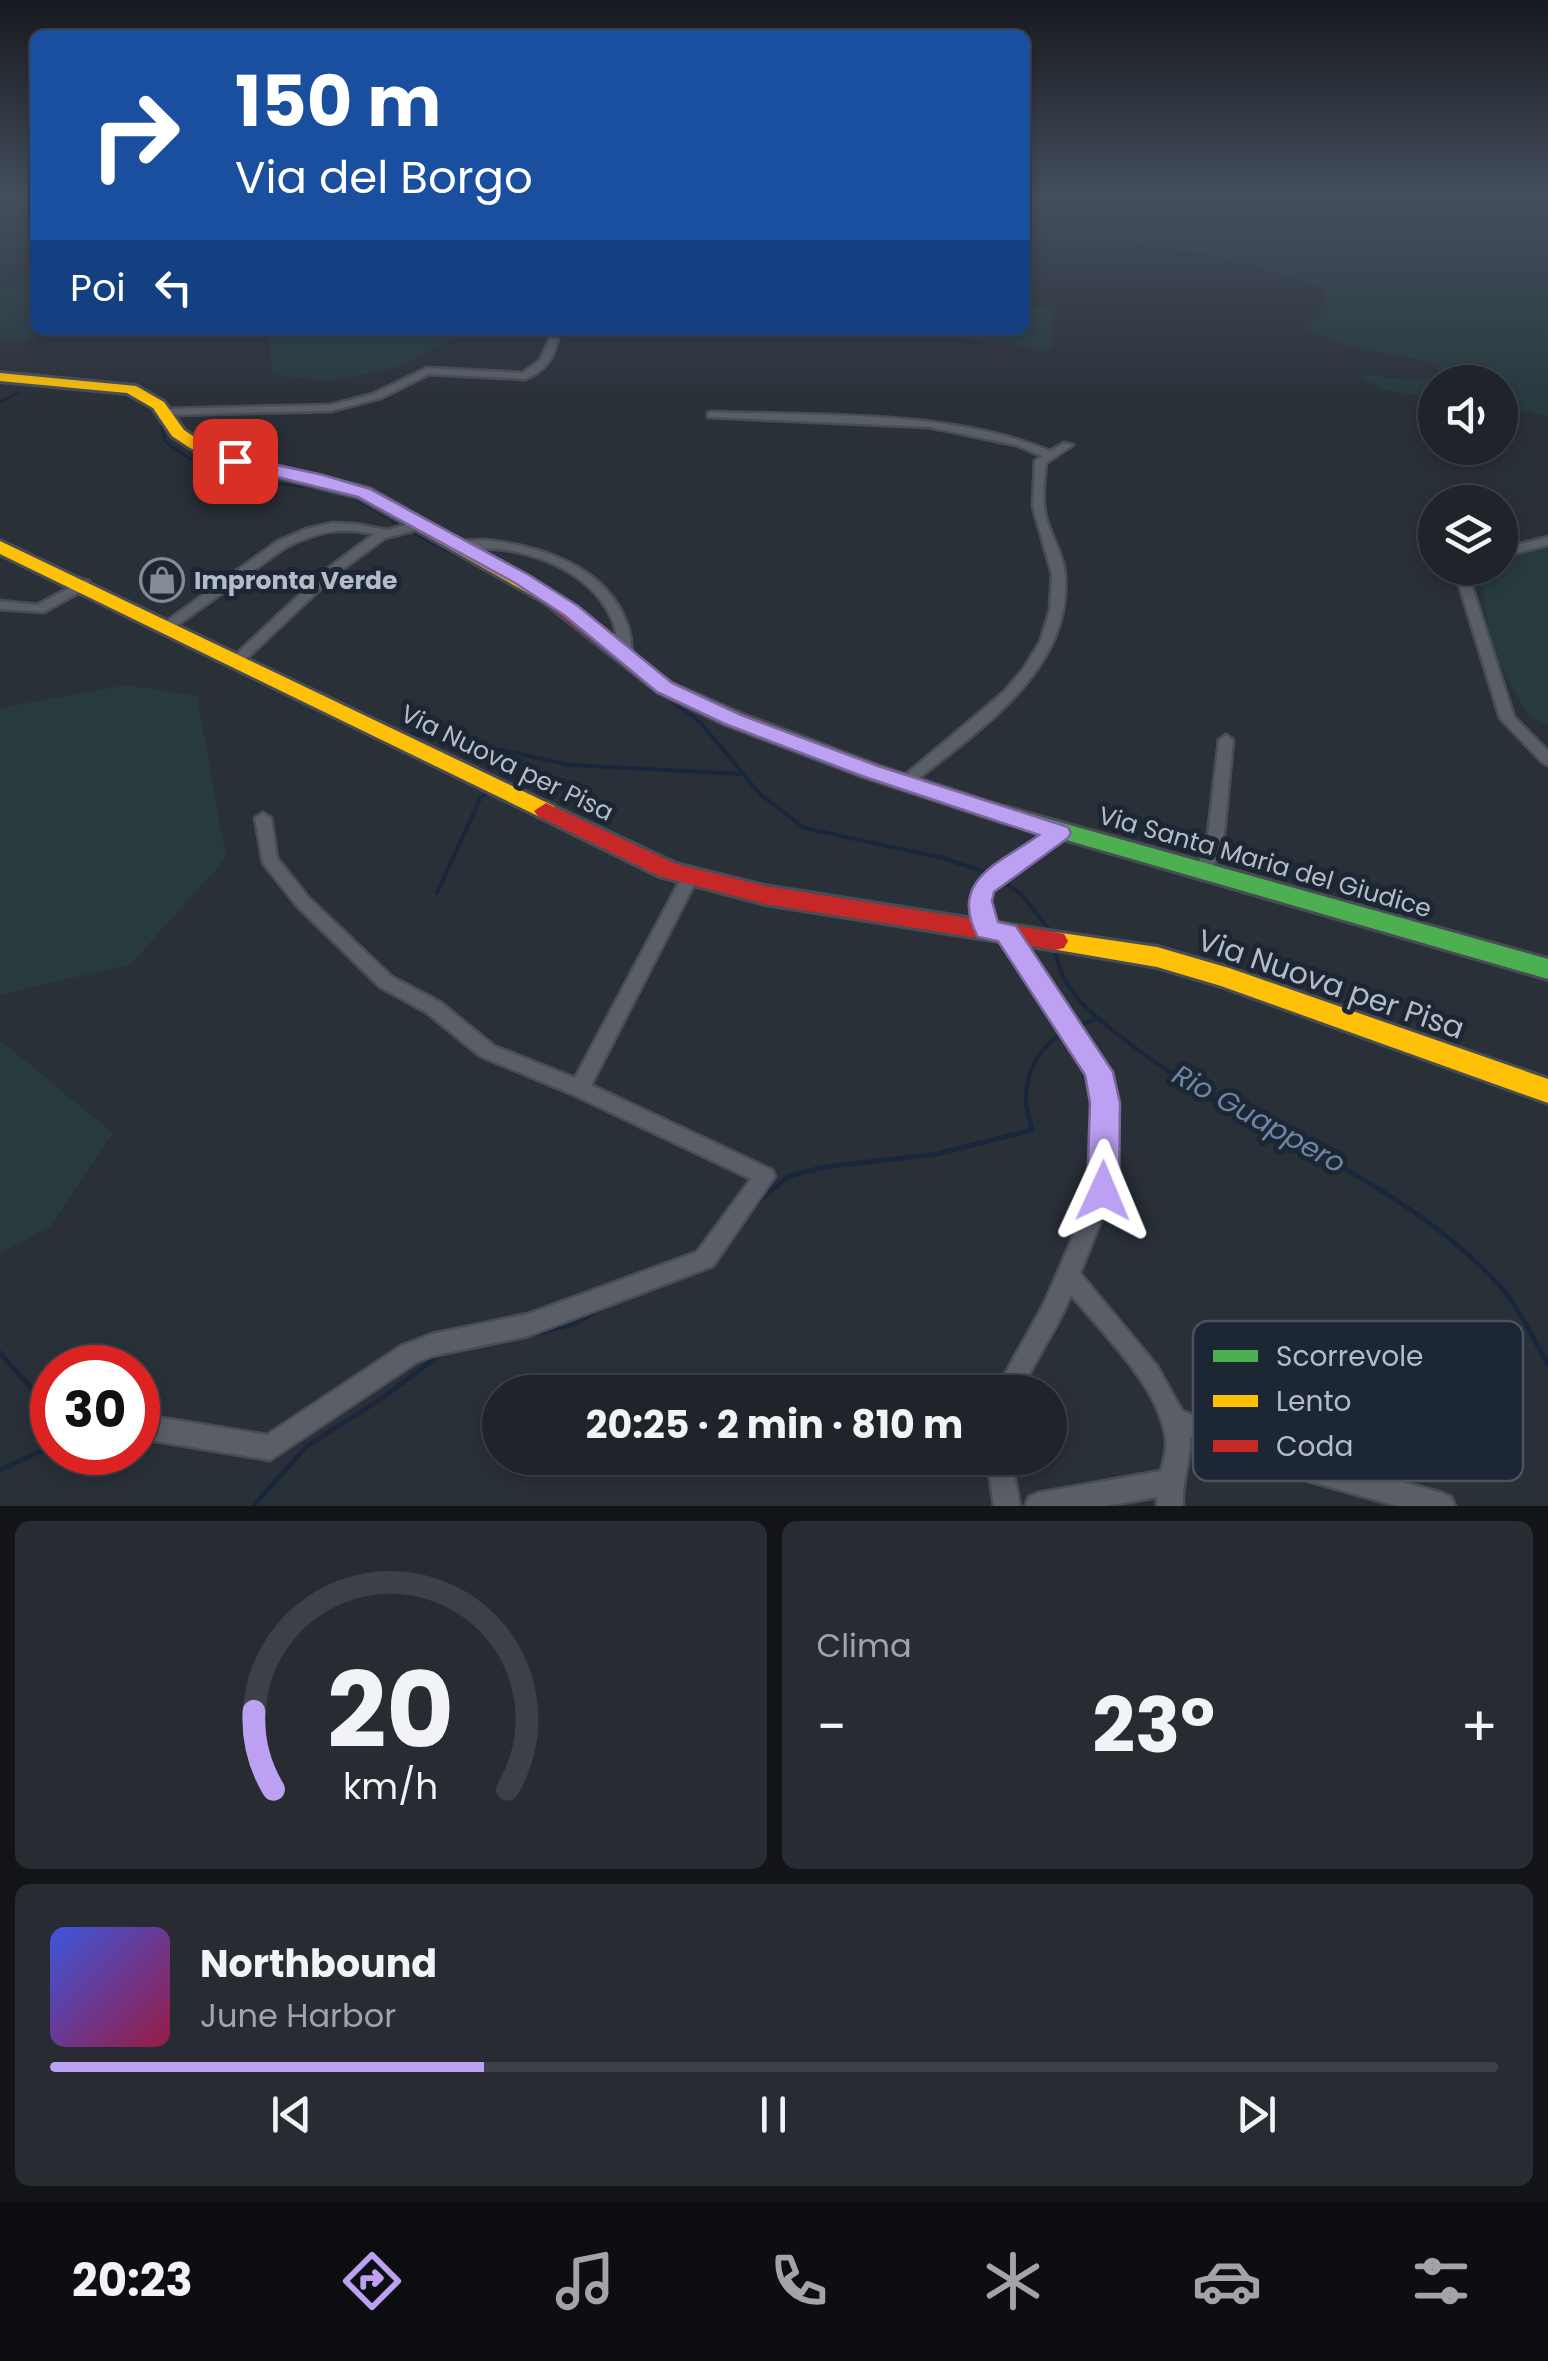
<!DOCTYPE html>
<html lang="it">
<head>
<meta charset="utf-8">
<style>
	body { margin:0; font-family:Poppins,sans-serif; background:#282c32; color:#f1f3f6; height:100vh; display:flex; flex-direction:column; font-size:38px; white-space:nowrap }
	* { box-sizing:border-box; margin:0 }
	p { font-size:32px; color:#a2a4a8 }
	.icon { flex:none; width:55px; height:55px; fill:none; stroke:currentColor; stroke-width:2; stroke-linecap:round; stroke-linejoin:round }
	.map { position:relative; height:1506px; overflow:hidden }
	.sheet { display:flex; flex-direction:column; gap:15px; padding:15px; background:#121417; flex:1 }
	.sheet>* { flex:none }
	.hud { position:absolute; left:30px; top:30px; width:1000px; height:305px; border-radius:15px; box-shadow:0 5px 15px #0003,0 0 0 2px #3d4147; background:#1a4fa0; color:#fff; overflow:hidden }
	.tools { position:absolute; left:1418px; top:365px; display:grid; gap:20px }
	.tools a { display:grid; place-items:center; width:100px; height:100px; border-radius:50%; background:#20242a; box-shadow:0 5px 15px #0003,0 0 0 2px #3d4147; font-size:50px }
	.speed { position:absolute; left:30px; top:1345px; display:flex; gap:20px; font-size:50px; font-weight:700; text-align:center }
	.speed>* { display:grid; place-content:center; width:130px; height:130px; border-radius:50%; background:#20242a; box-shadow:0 5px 15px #0003,0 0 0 2px #3d4147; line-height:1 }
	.speed .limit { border:15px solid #d22; background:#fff; color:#111 }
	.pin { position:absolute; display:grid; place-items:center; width:85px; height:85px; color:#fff; margin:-42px; border-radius:20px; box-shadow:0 5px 15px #0006 }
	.me { position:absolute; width:110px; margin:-55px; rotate:1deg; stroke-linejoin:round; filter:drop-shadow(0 0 8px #0008) }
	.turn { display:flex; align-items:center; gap:35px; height:210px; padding:0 40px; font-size:45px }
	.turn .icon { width:130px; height:130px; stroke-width:2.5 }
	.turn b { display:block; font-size:70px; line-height:85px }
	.then { display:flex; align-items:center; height:95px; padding:0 40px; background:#0003; gap:20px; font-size:38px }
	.big { font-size:75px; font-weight:700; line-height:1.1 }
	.sheet .tile { flex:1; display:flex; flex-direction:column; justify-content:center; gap:15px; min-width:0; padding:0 35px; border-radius:15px; background:#282c32 }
	.sheet .dial { align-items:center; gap:0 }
	.dial svg { height:260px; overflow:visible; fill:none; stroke:#3d4147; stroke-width:7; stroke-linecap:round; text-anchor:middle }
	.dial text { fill:#f1f3f6; stroke:none }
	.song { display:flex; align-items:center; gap:30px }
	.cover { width:120px; height:120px; border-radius:15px; background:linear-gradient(135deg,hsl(230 70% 55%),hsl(340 70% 35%)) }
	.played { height:10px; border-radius:5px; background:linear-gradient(90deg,#bca0f2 30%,#3d4147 30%) }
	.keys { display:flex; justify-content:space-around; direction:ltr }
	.heat { display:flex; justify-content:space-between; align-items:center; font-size:55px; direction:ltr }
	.sheet .tiles { flex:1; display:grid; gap:15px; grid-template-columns:1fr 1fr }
	.tile:last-child { grid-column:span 2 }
	.trip { position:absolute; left:482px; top:1375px; width:585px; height:100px; border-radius:50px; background:#20242a; box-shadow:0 5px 15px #0003,0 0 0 2px #3d4147; font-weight:700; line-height:100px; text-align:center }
	.menu { display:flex; height:160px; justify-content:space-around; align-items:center; background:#0d0e11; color:#a2a4a8 }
	.menu .icon { width:70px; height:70px }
	.menu .selected { color:#bca0f2 }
	.menu b { font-size:45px; color:#f1f3f6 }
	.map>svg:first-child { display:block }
</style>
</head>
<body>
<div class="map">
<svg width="1548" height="1506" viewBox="0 0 1548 1506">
	<rect width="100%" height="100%" fill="#2a3038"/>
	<!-- green -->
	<path fill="#273a3e" d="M1025 194H1548V416L1500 407V382H1435V397L1384 390 1356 374 1413 380 1442 376 1431 362 1354 347 1304 329 1327 312 1325 287 1211 255 1099 238 1025 241Z
		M35 283V330H59L20 341 0 340V285Z
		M1025 303 1052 311 1051 350 925 334 784 330H1025Z
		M268 330H470L396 368 329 381 273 375Z
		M1541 535 1548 536V725L1529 717 1490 647 1480 568H1500V550Z
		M127 685 197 696 226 858 131 964 0 995V708Z
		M0 1040 113 1133 51 1226 0 1253Z"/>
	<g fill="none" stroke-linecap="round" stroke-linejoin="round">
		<!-- stream-far2 -->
		<path stroke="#19273c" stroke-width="2.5" d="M0 381 40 385
			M0 402 18 393
			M160 417 165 441C213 482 274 482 334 491
			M348 495 433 544"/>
		<!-- stream-far1 -->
		<path stroke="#19273c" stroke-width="4" d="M429 541 521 586
			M630 669 701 723 760 794 804 828 943 858 991 874
			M407 734 437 736 570 765 743 774
			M999 879 1021 894 1051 932
			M437 893 481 797 487 794
			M1054 951C1059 970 1066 985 1079 1000 1111 1034 1185 1085 1226 1107
			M1080 1025 1099 1018
			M1026 1107C1024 1074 1036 1050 1063 1032"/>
		<!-- stream -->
		<path stroke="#19273c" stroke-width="5" d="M1222 1104C1317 1153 1426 1205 1499 1285 1519 1307 1533 1339 1548 1364
			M756 1203 789 1176 825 1167 937 1154 1032 1130 1026 1104
			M529 1335 573 1324 607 1305
			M0 1353 52 1412
			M0 1470 52 1446
			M253 1506 307 1446 381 1399 442 1353"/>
		<!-- street casing -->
		<g stroke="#484c55" stroke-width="5">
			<path id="street" d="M550 338 558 340C553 359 544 372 525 379L429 374 381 398 331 411 165 415 160 412 165 409 331 405 373 394 427 368 523 373 540 360Z
				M712 412C819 416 950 410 1050 451L1064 443 1073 445 1046 463C1044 483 1041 504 1048 524 1053 539 1061 552 1064 568 1078 668 977 731 910 785H900L897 782 1004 692 1024 668 1040 642 1050 610 1052 574 1033 507 1035 461 1042 456 1016 445 929 427 708 417V413Z
				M416 522 420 523V529L385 538 335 575 242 663H232L230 660 327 569 374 534C338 527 319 531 286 547L172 629H162L160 626 278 541 306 529 332 523 355 524 387 530Z
				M1548 537V545L1500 557V549Z
				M485 540C541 546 606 566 627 624 631 633 631 645 632 655L630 658H620L618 655C617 645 617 633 614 624 597 578 545 554 499 549 485 547 465 552 453 545L459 541Z
				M1454 568H1466L1514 717 1548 751V765L1543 763 1500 718Z
				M84 580 89 581V587L44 612 0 609V601L37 605Z
				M1226 735 1233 740 1224 834 1211 874 1209 878H1197L1195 874 1208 834 1219 740Z
				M263 813 271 818 277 858 309 898 392 977 440 1002 494 1046 575 1078 682 877 684 873H696L698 877 591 1085 772 1170 775 1176 713 1266 528 1336 432 1356 417 1362 270 1460 138 1438V1414L267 1435 401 1346 432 1334 528 1314 697 1252 751 1179 572 1094 480 1056 426 1012 380 987 297 906 263 863 255 818Z
				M1059 828 1067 833 1065 837 991 891 987 901 996 930 993 934H981L971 901 977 884 1053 829Z
				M1006 927 1012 929 1106 1068 1115 1103 1113 1191 1080 1273 1157 1366 1182 1411 1309 1457 1442 1493 1451 1497 1455 1506H1397L1309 1481 1190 1437C1191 1461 1181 1482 1183 1506H1157V1497L1106 1506H1025L1029 1497 1038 1493 1161 1471C1164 1461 1167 1450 1166 1440 1161 1389 1103 1333 1071 1295L1061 1317 1019 1392H995L1044 1304 1093 1191 1095 1103 1090 1074 997 933 1000 929Z
				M987 1458H1011L1020 1506H994Z"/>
		</g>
		<!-- fast casing -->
		<g stroke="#484c55" stroke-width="6">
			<path id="fast" d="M1005 807 1548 959V979L997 820 993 815 997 810Z"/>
		</g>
		<!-- slow casing -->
		<g stroke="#484c55" stroke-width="6">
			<path id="slow" d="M0 373 136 386 164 402 184 430 202 442 241 457 370 489 561 598 551 604 544 602 358 497 229 465 190 448 172 436 153 408 127 393 0 381Z
				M0 541 554 806 558 811 546 819 538 816 0 554Z
				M1055 932 1157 947 1229 968 1548 1079V1103L1221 986 1157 967 1046 948 1042 941 1046 934Z"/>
		</g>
		<!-- jam casing -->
		<g stroke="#484c55" stroke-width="6">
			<path id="jam" d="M551 592 672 684 741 714 878 766 1013 810 1017 815 1005 823 862 776 725 724 658 692 544 602 541 598 544 594Z
				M546 803 676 864 765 886 1055 932 1064 934 1068 941 1064 948 1055 950 765 904 659 876 538 816 534 811Z"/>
		</g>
		<!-- street -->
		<use href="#street" fill="#5a5e66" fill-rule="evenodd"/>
		<!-- fast -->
		<use href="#fast" fill="#4caf50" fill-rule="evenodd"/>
		<!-- slow -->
		<use href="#slow" fill="#ffc107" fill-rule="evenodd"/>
		<!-- jam -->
		<use href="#jam" fill="#c62828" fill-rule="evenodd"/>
	</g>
	<!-- sky -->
	<linearGradient id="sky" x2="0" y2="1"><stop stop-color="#171a1f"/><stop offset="0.48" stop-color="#444e5e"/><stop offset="1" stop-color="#444e5e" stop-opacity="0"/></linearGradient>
	<rect width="1548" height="405" fill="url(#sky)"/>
	<!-- route -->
	<path fill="#bca0f2" stroke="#7a689d" stroke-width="2.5" d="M235 456 323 475 370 489 529 575 578 606 672 683 741 715 878 766 1068 827 1071 833 1068 838 994 892 992 901 998 922 1016 926 1113 1072 1120 1103 1119 1191 1114 1201 1103 1205 1092 1201 1087 1191 1090 1103 1085 1075 998 941 978 937C947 880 1000 863 1039 835L862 776 725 724 657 692 564 615 515 583 358 497 229 465V457Z"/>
	<!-- icons -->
	<defs>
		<g id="shop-ring" transform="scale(2.25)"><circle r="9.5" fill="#1d2633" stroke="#848b96" stroke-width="1.5"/><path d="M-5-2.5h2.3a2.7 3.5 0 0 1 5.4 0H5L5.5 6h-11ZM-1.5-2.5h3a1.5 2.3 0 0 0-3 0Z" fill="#848b96"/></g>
	</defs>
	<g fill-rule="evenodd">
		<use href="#shop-ring" x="162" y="580"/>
	</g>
	<g text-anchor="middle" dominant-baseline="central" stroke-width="10" stroke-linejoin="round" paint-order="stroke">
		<!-- poi labels -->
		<g font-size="25" font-weight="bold" fill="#b4bcc9" stroke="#1d2633" text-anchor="start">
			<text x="194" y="580">Impronta Verde</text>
		</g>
		<!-- street labels -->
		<g font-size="25" fill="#b4bcc9" stroke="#1d2633">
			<text transform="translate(507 763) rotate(26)">Via Nuova per Pisa</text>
			<text transform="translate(1265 862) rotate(16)">Via Santa Maria del Giudice</text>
		</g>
		<!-- water labels -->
		<g font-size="28" font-style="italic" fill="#6d86a8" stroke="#1d2633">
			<text transform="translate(1259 1119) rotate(29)">Rio Guappero</text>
		</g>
		<!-- near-street labels -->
		<g font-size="30" fill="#b4bcc9" stroke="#1d2633">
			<text transform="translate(1331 984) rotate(19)">Via Nuova per Pisa</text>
		</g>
	</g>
	<!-- legend -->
	<rect x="1193" y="1321" width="330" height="160" rx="15" fill="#1d2633" stroke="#4a5360" stroke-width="2.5"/>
	<rect x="1213" y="1350" width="45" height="12" fill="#4caf50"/>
	<rect x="1213" y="1395" width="45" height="12" fill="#ffc107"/>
	<rect x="1213" y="1440" width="45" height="12" fill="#c62828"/>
	<g font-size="28" fill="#b4bcc9">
		<text x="1276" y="1366">Scorrevole</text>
		<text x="1276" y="1411">Lento</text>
		<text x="1276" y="1456">Coda</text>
	</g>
</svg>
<div class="tools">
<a><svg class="icon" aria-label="sound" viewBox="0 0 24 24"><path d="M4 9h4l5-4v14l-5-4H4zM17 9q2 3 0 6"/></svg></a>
<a><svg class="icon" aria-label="layers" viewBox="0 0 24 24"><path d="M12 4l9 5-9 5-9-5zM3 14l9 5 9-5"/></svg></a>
</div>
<div class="speed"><div class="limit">30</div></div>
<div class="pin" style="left:235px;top:461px;background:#d93025"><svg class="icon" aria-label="arrive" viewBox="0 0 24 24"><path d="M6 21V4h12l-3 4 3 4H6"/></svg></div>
<svg class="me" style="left:1103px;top:1191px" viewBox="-20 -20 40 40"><path d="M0-17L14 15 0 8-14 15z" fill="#bca0f2" stroke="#fff" stroke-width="4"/></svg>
<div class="trip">20:25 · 2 min · 810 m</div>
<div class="hud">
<div class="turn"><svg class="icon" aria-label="right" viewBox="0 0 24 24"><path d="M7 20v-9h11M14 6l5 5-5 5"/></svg><div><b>150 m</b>Via del Borgo</div></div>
<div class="then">Poi<svg class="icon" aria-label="left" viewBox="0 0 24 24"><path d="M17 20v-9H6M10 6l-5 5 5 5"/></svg></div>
</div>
</div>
<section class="sheet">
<div class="tiles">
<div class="tile dial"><svg viewBox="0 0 100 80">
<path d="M14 69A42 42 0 1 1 86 69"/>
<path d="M14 69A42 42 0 0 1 8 45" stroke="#bca0f2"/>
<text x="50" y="56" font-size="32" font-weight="700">20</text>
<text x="50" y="72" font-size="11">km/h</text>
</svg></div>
<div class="tile"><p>Clima</p>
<div class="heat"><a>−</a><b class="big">23°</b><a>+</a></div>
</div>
<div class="tile">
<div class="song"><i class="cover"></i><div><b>Northbound</b><p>June Harbor</p></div></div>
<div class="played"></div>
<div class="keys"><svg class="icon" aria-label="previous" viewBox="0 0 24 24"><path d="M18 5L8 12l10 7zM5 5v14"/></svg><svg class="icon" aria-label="pause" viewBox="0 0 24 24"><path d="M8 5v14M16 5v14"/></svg><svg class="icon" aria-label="next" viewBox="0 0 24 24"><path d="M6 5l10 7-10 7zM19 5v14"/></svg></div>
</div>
</div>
</section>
<nav class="menu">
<b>20:23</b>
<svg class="icon selected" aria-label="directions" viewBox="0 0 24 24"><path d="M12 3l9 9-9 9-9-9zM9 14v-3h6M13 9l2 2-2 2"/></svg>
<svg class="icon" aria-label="music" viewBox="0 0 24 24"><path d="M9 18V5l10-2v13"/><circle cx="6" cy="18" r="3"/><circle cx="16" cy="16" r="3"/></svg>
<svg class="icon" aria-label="phone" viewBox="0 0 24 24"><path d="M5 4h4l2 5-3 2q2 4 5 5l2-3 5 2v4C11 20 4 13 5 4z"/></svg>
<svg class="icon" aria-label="climate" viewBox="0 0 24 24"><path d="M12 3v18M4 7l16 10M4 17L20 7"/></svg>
<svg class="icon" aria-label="car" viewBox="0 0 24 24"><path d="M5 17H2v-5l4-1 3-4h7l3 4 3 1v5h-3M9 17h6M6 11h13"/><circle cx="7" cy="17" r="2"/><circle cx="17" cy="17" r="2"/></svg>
<svg class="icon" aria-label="filters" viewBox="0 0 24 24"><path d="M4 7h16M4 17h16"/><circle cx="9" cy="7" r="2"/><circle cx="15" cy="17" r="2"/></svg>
</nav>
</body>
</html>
